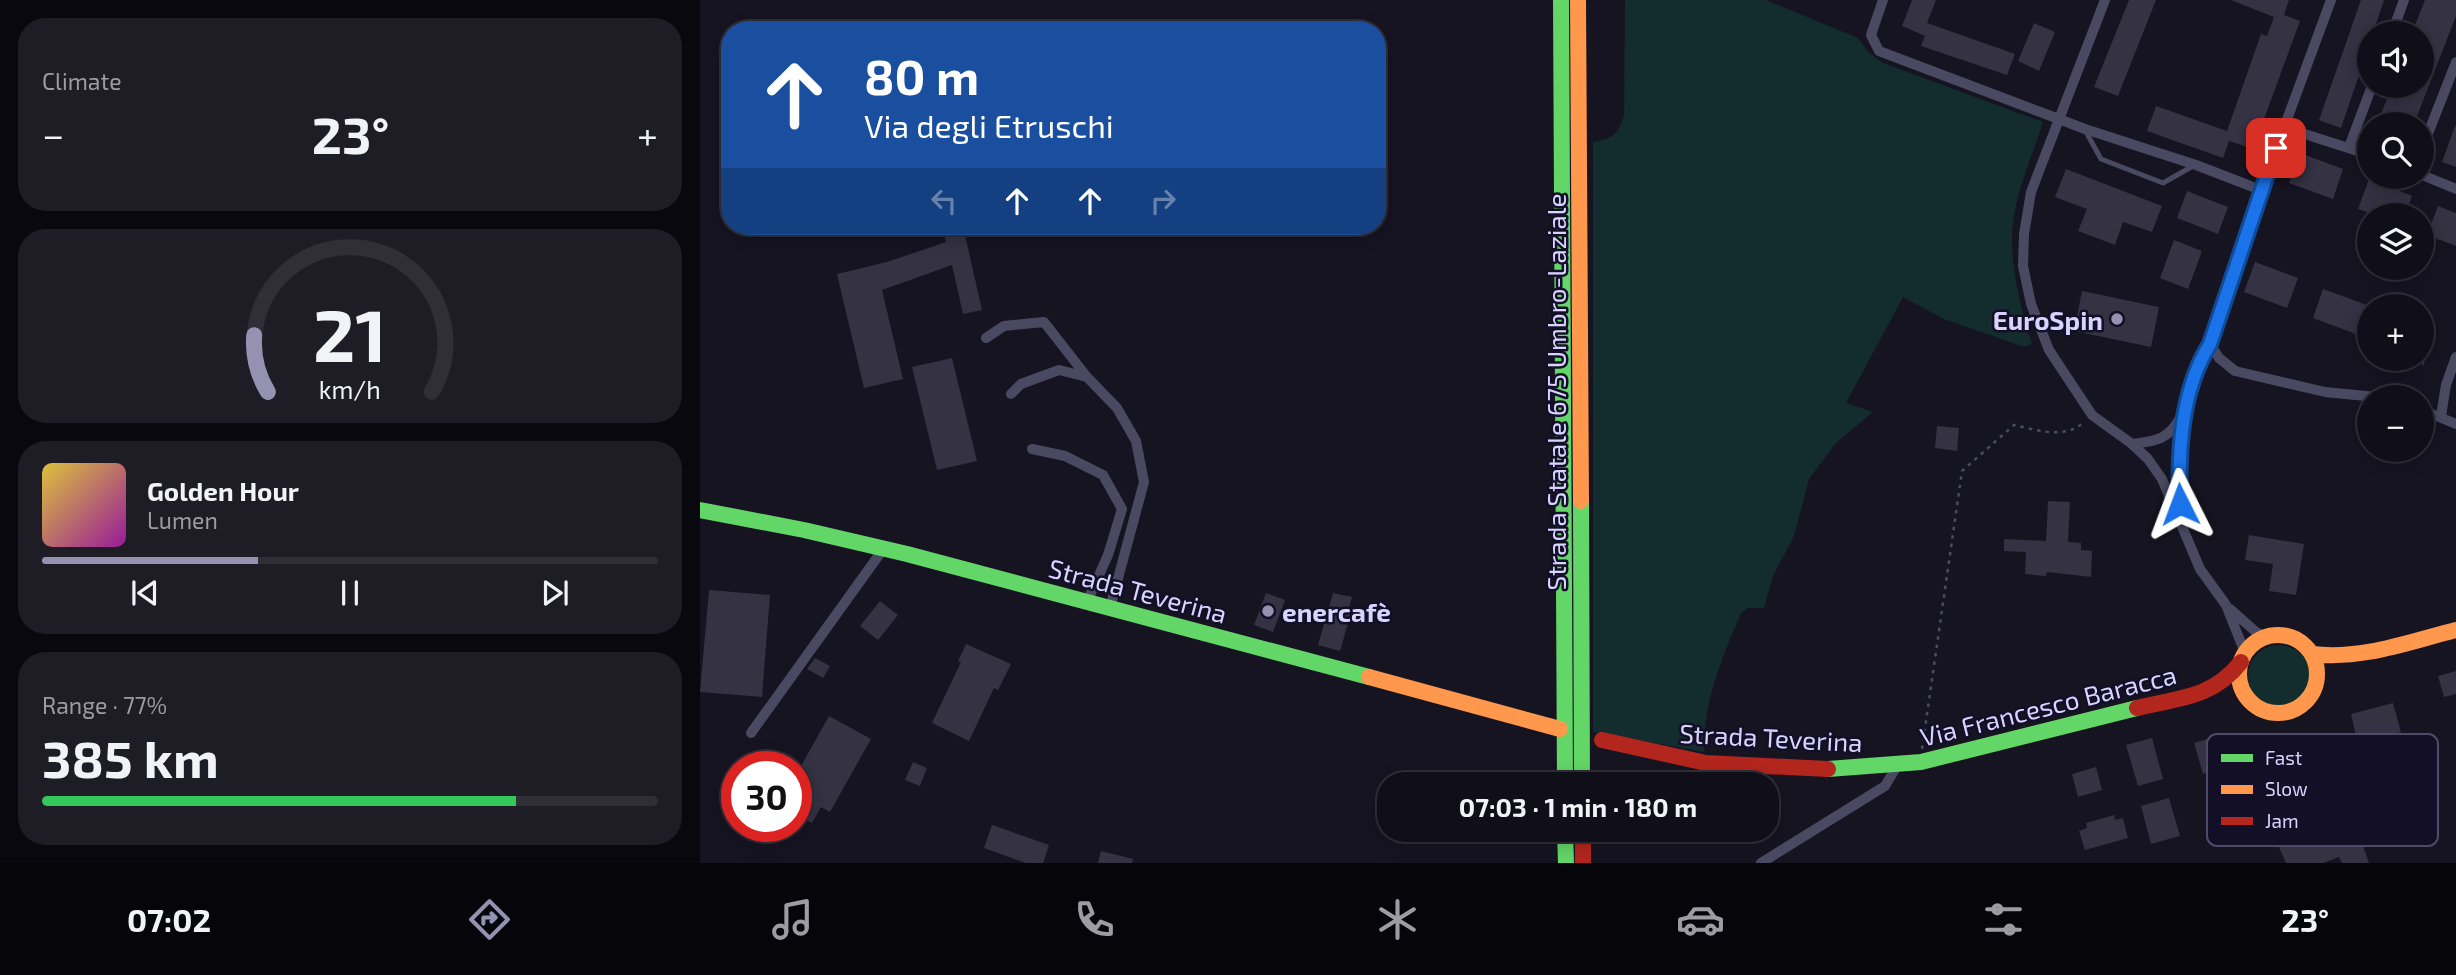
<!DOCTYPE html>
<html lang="en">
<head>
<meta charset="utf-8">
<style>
	body { margin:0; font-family:"Exo 2",sans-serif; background:#1e1d26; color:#f1f3f6; height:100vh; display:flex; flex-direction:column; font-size:26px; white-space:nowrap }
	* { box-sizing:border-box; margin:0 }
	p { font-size:23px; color:#9c9ca2 }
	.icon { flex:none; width:38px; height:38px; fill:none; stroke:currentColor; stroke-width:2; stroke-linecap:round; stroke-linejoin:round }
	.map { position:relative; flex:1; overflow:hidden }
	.side { display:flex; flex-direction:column; gap:18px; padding:18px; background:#09080e; width:700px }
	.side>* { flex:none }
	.top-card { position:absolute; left:21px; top:21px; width:665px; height:214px; border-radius:28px; box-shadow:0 4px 18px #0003,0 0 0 2px #302f38; background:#1a4fa0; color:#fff; overflow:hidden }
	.controls { position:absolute; left:1657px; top:21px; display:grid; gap:14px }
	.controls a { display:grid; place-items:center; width:77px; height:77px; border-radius:50%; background:#100f19; box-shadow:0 4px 18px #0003,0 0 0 2px #302f38; font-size:35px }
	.speed { position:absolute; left:21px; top:751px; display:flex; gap:14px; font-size:35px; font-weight:700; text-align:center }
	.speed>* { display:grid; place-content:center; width:91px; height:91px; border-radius:50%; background:#100f19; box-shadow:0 4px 18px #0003,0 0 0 2px #302f38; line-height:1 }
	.speed .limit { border:10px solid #d22; background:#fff; color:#111 }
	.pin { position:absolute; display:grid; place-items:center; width:60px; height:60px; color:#fff; margin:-30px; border-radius:14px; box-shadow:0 4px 10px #0006 }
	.me { position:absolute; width:77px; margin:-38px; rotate:357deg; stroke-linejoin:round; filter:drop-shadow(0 0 5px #0008) }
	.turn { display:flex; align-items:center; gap:24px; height:147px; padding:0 28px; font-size:32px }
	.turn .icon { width:91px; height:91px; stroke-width:2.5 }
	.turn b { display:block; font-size:49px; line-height:60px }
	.lanes { display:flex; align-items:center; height:66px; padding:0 28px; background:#0003; justify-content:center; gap:35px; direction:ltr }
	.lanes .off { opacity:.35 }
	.big { font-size:52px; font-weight:700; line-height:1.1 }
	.side .tile { flex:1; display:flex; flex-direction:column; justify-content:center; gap:10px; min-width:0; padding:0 24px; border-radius:28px; background:#1e1d26 }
	.side .dial { align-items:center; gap:0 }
	.dial svg { height:182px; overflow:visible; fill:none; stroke:#302f38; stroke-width:7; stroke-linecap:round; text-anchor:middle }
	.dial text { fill:#f1f3f6; stroke:none }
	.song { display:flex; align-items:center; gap:21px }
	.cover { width:84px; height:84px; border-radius:10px; background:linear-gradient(135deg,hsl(50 70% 55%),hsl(300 70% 35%)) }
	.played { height:7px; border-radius:4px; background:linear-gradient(90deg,#9591b1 35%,#302f38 35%) }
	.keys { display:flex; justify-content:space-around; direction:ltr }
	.heat { display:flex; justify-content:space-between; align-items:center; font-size:38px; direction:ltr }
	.charge { height:10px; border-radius:5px; background:linear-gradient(90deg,#34c759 77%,#302f38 0) }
	.trip { position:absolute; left:677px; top:772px; width:402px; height:70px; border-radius:28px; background:#100f19; box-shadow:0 4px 18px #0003,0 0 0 2px #302f38; font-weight:700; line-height:70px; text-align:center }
	.menu { display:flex; height:112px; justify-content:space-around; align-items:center; background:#06060a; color:#9c9ca2 }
	.menu .icon { width:49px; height:49px }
	.menu .active { color:#9591b1 }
	.menu b { font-size:32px; color:#f1f3f6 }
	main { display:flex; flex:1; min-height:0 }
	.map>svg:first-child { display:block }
</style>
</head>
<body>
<main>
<section class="side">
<div class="tile"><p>Climate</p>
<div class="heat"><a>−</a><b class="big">23°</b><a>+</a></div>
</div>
<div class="tile dial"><svg viewBox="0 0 100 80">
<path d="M14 69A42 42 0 1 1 86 69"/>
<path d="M14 69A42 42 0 0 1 8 44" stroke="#9591b1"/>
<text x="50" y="56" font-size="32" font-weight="700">21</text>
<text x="50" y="72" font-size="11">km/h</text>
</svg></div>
<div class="tile">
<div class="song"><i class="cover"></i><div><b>Golden Hour</b><p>Lumen</p></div></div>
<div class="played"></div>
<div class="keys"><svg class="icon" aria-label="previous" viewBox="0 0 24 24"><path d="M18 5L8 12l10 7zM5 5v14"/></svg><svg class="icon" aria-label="pause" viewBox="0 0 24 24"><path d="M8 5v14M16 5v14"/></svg><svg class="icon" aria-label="next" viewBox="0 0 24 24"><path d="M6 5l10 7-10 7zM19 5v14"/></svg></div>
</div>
<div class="tile"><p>Range · 77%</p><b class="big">385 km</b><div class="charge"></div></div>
</section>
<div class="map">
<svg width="1756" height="863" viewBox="0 0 1756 863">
	<rect width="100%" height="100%" fill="#161421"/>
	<!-- green -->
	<path fill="#132c2d" d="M925 0H1066L1158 38 1169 53 1183 63 1343 122C1334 151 1321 180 1315 210 1306 253 1319 303 1332 344L1324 347 1244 319 1203 297 1146 403 1173 412 1136 443 1109 479 1094 536 1073 576 1064 608H1048L1041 613C1022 657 1003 703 1004 752L893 732V142C914 138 916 136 924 116Z
		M1548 676a31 31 0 1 1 62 0a31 31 0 1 1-62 0Z"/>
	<!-- building -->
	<path fill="#343243" d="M1212 0H1236L1227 23 1315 54 1307 75 1221 46 1225 36 1202 26Z
		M1429 0H1456L1418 96 1394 87Z
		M1531 0H1589L1584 15 1600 21 1553 149 1529 141 1523 158 1447 131 1456 106 1527 131 1561 34 1567 36 1574 17Z
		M1661 0H1684L1673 33H1670V43L1641 128 1619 120Z
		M1725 0H1756V16L1714 124H1677L1692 86H1722V33H1712Z
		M1334 23 1355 32 1339 71 1318 61Z
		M1755 126H1756V167L1742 162Z
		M1600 153 1643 169 1633 199 1589 183Z
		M1366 169 1462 206 1452 232 1423 222 1415 245 1378 231 1387 209 1355 197Z
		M1669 179 1712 196 1705 215H1676L1658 209Z
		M1487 191 1528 207 1518 234 1477 218Z
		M1738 206 1756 213V246L1727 235Z
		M243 226H263L282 310 263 314 252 265 182 290 203 379 164 388 137 274 187 262 246 242Z
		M1474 240 1502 251 1488 289 1460 278Z
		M1555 262 1598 278 1587 308 1544 292Z
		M1623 289 1667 305 1656 334 1613 318Z
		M1382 291 1459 307 1451 347 1374 331Z
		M1722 326 1736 331 1723 366H1722Z
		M252 358 277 461 237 470 212 367Z
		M1237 426 1259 428 1257 451 1235 448Z
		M1348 501 1370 502 1368 542 1381 543V550L1392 551 1391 577 1347 572 1346 576 1325 574 1326 552 1304 551V539L1346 541Z
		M1549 535 1604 544 1596 595 1569 591 1573 564 1545 560Z
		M9 590 70 595 62 697 0 692Z
		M566 593 585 600 573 632 554 625Z
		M633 593 652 597 648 612 651 613 640 651 618 645Z
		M180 601 198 615 178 640 160 626Z
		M266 644 311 664 298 690 294 688 269 741 232 723 261 662 258 661Z
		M115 658 130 666 123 678 107 669Z
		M1756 671V694L1744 697 1738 676Z
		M1693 703 1701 732 1658 744 1651 714Z
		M129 716 171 739 130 812 121 807 112 823 97 815 106 799 96 794V775Z
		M1518 736 1527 767 1503 774 1494 743Z
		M1452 738 1463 779 1438 786 1426 745Z
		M213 762 227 768 220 786 205 780Z
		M1396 767 1402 790 1378 797 1372 774Z
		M1469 798 1480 836 1451 844 1441 806Z
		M1651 812 1669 863H1642L1639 857 1623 863H1586L1574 836 1602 823 1610 839 1635 828 1632 819Z
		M1414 815 1415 820 1423 818 1428 838 1385 850 1379 831 1387 828 1386 823Z
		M292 825 349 845 343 863H326L284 848Z
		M401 851 433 859 432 863H398Z"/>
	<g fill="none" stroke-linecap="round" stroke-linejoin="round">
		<!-- path -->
		<path stroke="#44505f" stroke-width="2.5" stroke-dasharray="3.5 5" stroke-linecap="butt" d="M1222 749 1262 471 1314 425C1337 430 1365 440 1384 422"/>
		<!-- lane -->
		<path stroke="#4a4962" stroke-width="5" d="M1385 130 1401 159 1463 183 1493 166"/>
		<!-- street -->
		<path stroke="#4a4962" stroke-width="10" d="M1183 0 1171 35 1179 51 1385 129 1496 165 1561 190
			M1405 0 1331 192 1324 234 1323 266 1331 304 1349 350 1392 415 1432 444 1448 459 1462 479 1500 569 1526 605 1545 653
			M1692 33 1704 0
			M1583 127 1670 155
			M1649 147 1672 86
			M1722 149 1756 62
			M1722 175 1756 189
			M286 338 304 326 344 322 387 377 417 408 436 441 444 482 410 608
			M1510 344 1519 358 1535 371 1625 392 1676 397
			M311 394 321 384 359 370 387 377
			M1722 410 1756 424
			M1741 416 1746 385 1756 357
			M1432 444C1458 441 1470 439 1482 414
			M332 449 365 456 403 475 422 509 408 555 387 602
			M1481 517C1478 459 1478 394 1510 344L1561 190 1631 0
			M1530 609 1556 632 1566 637
			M51 733 184 548
			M1061 863 1185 786 1197 766"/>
		<!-- fast -->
		<path stroke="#63d668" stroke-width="16" d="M861 0 865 784
			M881 501 882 784
			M0 510 104 530 207 554 669 677
			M1128 769 1221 762 1437 708
			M865 830 866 863"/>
		<!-- slow -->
		<path stroke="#ff974d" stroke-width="16" d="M878 0 881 501
			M1539 674a39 39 0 1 1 78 0a39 39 0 1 1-78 0Z
			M1612 654C1662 660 1708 642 1756 630
			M669 677 860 729"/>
		<!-- jam -->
		<path stroke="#b3261e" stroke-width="16" d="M1437 708C1479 698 1513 698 1541 662
			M902 740 1006 763 1128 769
			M883 830V863"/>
	</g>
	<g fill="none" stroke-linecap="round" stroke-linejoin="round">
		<!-- route casing -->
		<g stroke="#114b97" stroke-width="18">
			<path id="route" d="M1480 504C1478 451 1481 390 1510 344L1576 148"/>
		</g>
		<!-- route -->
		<use href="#route" stroke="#1a73e8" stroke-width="12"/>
	</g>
	<!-- markers -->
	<g fill="#9591b1" stroke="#130f26" stroke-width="2.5">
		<circle cx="1417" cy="319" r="7"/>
		<circle cx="568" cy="611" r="7"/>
	</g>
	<g text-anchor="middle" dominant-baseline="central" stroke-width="5" stroke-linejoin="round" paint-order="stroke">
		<!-- poi labels -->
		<g font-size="26" font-weight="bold" fill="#d9d4ff" stroke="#130f26" text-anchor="end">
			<text x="1403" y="319">EuroSpin</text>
			<text x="582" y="611" text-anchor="start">enercafè</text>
		</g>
		<!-- street labels -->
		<g font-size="26" fill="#d9d4ff" stroke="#130f26">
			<text transform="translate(855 392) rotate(-90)">Strada Statale 675 Umbro-Laziale</text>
			<text transform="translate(438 590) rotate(15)">Strada Teverina</text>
			<text transform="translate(1348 705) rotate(-14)">Via Francesco Baracca</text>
			<text transform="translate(1071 737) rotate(3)">Strada Teverina</text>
		</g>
	</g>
	<!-- legend -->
	<rect x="1507" y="734" width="231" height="112" rx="10" fill="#130f26" stroke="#4e4a67" stroke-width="2"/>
	<rect x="1521" y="754" width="32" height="8" fill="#63d668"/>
	<rect x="1521" y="785" width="32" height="9" fill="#ff974d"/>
	<rect x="1521" y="817" width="32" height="8" fill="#b3261e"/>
	<g font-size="19" fill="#d9d4ff">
		<text x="1565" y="765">Fast</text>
		<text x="1565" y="796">Slow</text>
		<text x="1565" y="828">Jam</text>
	</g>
</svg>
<div class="controls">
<a><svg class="icon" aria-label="sound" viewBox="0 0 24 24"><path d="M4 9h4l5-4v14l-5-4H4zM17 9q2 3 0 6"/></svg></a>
<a><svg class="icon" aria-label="search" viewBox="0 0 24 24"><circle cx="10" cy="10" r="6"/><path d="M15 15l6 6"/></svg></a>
<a><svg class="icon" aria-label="layers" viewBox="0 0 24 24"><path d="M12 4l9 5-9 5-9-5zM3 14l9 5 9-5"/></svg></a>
<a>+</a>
<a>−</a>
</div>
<div class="speed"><div class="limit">30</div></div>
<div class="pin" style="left:1576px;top:148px;background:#d93025"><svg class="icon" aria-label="arrive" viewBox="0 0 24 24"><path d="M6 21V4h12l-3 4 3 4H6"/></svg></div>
<svg class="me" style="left:1480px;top:504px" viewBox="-20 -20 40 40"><path d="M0-17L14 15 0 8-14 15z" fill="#1a73e8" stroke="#fff" stroke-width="4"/></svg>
<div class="trip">07:03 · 1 min · 180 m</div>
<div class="top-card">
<div class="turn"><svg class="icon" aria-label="ahead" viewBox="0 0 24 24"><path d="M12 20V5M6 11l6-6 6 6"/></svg><div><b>80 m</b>Via degli Etruschi</div></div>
<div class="lanes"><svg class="icon off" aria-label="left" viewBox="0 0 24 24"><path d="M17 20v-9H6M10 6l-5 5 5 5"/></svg><svg class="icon" aria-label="ahead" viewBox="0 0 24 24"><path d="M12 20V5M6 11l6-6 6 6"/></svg><svg class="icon" aria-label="ahead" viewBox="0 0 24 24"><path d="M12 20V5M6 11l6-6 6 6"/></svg><svg class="icon off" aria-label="right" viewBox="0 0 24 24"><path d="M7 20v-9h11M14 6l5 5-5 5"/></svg></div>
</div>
</div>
</main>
<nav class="menu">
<b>07:02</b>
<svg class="icon active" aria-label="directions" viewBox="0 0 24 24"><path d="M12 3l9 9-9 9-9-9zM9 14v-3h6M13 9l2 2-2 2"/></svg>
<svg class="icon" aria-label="music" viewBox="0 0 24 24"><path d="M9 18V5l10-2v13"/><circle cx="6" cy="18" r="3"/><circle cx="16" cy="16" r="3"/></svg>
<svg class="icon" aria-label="phone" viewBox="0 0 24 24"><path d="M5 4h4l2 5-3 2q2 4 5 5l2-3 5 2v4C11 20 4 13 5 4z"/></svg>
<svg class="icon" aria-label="climate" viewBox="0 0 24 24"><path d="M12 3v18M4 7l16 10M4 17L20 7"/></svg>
<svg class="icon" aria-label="car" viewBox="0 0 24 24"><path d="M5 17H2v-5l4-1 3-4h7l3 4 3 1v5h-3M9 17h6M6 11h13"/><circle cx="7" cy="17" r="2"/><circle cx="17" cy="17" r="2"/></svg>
<svg class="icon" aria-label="filters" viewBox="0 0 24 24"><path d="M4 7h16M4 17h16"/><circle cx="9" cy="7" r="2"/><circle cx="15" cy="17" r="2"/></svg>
<b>23°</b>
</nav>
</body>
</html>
